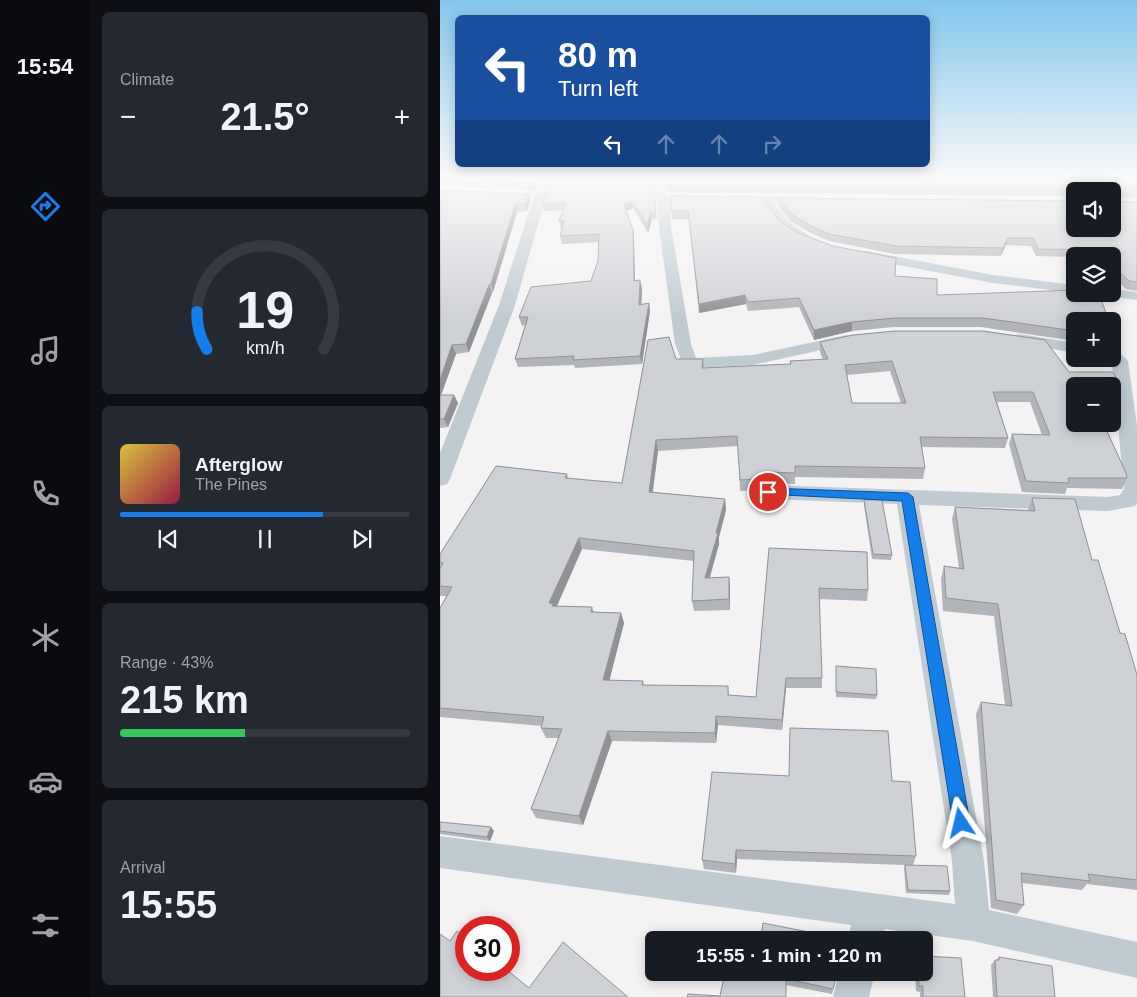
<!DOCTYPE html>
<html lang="en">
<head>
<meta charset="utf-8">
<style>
	body { margin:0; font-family:Arial,sans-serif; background:#242831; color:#f1f3f6; height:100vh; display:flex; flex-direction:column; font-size:19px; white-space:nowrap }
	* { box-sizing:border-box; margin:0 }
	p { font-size:16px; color:#9ea1a6 }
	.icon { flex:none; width:28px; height:28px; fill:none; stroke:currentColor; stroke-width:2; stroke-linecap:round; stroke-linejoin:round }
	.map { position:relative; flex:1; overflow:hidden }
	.details { display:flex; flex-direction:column; gap:12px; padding:12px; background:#0d0f14; width:350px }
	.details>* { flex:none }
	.hud { position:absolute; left:15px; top:15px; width:475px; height:152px; border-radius:8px; box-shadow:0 2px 12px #0003; background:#1a4fa0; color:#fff; overflow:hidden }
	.controls { position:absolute; left:626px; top:182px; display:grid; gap:10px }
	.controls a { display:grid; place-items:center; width:55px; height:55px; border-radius:8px; background:#171b24; box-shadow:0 2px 12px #0003; font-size:25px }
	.speed { position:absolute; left:15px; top:916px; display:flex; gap:10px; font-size:25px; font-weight:700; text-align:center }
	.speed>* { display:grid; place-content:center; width:65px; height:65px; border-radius:50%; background:#171b24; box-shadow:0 2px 12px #0003; line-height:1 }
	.speed .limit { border:8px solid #d22; background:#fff; color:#111 }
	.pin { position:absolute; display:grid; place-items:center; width:42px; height:42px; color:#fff; margin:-21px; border:2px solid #fff; border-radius:50%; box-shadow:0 1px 5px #0007 }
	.me { position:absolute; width:55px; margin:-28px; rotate:350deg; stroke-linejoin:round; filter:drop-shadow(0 0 4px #0008) }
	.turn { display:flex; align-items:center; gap:18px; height:105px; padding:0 20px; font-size:22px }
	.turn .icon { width:65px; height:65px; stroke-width:2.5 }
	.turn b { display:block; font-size:35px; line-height:42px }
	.lanes { display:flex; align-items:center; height:48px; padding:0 20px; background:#0003; justify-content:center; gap:25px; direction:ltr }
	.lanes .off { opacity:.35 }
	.big { font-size:38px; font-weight:700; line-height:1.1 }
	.details .card { flex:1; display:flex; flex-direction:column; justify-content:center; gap:8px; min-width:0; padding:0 18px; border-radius:8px; background:#242831 }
	.details .dial { align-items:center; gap:0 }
	.dial svg { height:130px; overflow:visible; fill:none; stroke:#363941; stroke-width:7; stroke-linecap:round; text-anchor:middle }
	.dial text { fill:#f1f3f6; stroke:none }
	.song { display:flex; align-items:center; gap:15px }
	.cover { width:60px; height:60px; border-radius:8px; background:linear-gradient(135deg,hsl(50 70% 55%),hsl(340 70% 35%)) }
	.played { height:5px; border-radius:2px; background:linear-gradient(90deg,#147feb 70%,#363941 70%) }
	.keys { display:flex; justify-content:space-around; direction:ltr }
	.heat { display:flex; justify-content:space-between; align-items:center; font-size:28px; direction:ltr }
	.charge { height:8px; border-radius:4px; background:linear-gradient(90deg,#34c759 43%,#363941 0) }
	.trip { position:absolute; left:205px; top:931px; width:288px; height:50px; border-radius:8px; background:#171b24; box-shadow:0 2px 12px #0003; font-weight:700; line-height:50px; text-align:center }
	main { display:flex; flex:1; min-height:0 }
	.dock { display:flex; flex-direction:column; width:90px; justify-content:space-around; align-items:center; background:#090b0e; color:#9ea1a6 }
	.dock .icon { width:35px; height:35px }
	.dock .active { color:#147feb }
	.dock b { font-size:22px; color:#f1f3f6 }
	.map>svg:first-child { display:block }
</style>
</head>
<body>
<main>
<nav class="dock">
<b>15:54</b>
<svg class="icon active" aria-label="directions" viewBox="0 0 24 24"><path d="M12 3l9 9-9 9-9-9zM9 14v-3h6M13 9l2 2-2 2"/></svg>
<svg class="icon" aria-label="music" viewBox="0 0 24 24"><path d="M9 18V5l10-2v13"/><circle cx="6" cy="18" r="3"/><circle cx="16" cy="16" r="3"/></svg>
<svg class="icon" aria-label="phone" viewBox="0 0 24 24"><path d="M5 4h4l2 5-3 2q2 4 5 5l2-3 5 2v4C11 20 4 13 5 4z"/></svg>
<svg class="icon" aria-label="climate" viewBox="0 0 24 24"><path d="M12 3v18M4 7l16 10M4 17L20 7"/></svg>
<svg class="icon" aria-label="car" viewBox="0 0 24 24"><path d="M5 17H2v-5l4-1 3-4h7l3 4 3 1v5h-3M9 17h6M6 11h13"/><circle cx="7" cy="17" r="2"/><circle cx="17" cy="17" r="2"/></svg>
<svg class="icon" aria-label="filters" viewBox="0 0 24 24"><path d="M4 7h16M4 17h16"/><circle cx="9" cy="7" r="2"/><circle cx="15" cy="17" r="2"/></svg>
</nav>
<section class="details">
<div class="card"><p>Climate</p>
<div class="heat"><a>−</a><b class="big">21.5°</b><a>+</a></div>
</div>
<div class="card dial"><svg viewBox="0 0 100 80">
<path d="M14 69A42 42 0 1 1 86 69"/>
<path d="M14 69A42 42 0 0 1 8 46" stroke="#147feb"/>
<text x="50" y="56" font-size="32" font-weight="700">19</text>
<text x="50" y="72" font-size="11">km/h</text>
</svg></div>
<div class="card">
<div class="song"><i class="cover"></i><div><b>Afterglow</b><p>The Pines</p></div></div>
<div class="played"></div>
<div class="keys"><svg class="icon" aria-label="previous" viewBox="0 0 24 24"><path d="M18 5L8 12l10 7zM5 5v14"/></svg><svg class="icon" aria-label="pause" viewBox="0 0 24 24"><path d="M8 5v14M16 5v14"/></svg><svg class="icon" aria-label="next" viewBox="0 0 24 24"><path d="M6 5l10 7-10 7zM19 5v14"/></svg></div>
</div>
<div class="card"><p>Range · 43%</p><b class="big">215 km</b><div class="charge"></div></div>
<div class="card"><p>Arrival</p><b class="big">15:55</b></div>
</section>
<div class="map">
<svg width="697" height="997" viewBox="0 0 697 997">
	<rect width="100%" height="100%" fill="#f4f2f2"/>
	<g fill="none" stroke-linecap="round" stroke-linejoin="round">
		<!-- street -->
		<path fill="#bfcad1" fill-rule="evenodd" d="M101 180H112L106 196 75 305 10 479 7 484 0 486V453L59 305 94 196Z
			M208 180H219L229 198 231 227 251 344 256 358 313 355 407 335 413 337 415 340 413 343 313 365 250 368 244 367 235 344 219 227 217 198Z
			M294 195 370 197 372 200 370 203 366 204 334 203 349 222 371 237 364 241C344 236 333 219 322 203L290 202 288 199 290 196Z
			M427 251 553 275 635 285V293L553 283 422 258 420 255 422 252Z
			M672 289 697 292V300L667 296 665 294H672Z
			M579 334 635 343V353L573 342 571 339 573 336Z
			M672 350 678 351 688 361 697 426V503L695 506 668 511 479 505 544 861 549 910 697 942V978L533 941 445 929 442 940H408L411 925 0 868V836L515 904 512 861 457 504 328 499 321 497 317 492 321 487 328 485 668 497 680 495 684 489 672 363 666 359H672Z
			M399 972H435L429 997H393Z"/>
	</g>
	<!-- wall -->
	<path fill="#b1b4b8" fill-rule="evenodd" d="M0 180H99L95 190 0 185Z
		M221 180H697V198L673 197 672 191H635V196L228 192Z
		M0 190 90 201 87 211 77 212 53 292 52 293 29 352 16 354 1 395 18 403 8 427 0 428Z
		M214 191 217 219H212L208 233 193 208 186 211 193 230 194 237 195 280 202 288 201 304 209 303 210 311 202 364 135 368 134 365 78 367 75 359 85 325 82 326 79 317 151 281 158 261 159 242 122 244 120 236 122 228H121L119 221 123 210 104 211 102 204Z
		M230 196 340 221 358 233 497 295 635 321V341L541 327H454L412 331 374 340 359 307 308 311 306 304 259 313 249 219H232Z
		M338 198 697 202V291L686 289 672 275V256H635V257L596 256 591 246 566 245 561 256 455 254 389 241 369 232 350 221 338 205Z
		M455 331H543L605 340 629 372H673L676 378 678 397 674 407H672V386H635V424H667L669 429 668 433 686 473 687 478 682 489 627 488 625 494 582 492 569 444 572 434 602 435 590 402H557L568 438 565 448 481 447 485 468 483 479 355 477V484L328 483 320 485 316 490 300 491 298 446 218 451 213 492 285 499 286 510 279 537V544L270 578 289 577 290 588V610L254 611 252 601 254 561 142 549 117 606 152 607 154 612 181 613 184 623 169 680 203 681 204 685 288 686 289 695 316 697 329 548 427 552 428 590 427 601 379 599 382 678V688H346L342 730 278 725 276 743 172 741 143 825 96 818 91 809 119 738H106L101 728 102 726 0 717V608L6 596H0V554L56 466 127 474 129 479 182 483 208 340 229 337 236 359H263L264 368 350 364V361L383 360 380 352V342L413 335ZM450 371 461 403H412L407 375Z
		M592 498 652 560 697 675V890L647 884 642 890 582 883 584 905 577 914 551 908 536 714 541 702 565 705 554 616 503 611 501 579 504 566 519 568 512 519 515 507 588 510Z
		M424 500 452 555 451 560 432 559 424 505Z
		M396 671 437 695 436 699 396 697Z
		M452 781 476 856 473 865 510 891 509 895 466 893 464 868 465 865 297 859 296 873 264 869 262 860Z
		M0 822 54 831 50 841 0 834Z
		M559 957 615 997H553L551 965 555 960H557Z
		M285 972H397L392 994 346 985 280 996Z
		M475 972H484L525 997H480V992L476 991Z"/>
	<!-- shaded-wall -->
	<path fill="#909296" d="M94 180H99L95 190 93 183Z
		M89 194 90 201 87 211 85 204Z
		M192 201 193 208 185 212 184 204Z
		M75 205 77 212 53 292 51 284Z
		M211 212 212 219 208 233 207 225Z
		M193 230 194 237 195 288 194 281Z
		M568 238 566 245 561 256 563 248Z
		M200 280 202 288 201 313 199 305Z
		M49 285 52 293 29 352 26 344Z
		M305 295 306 304 259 313V304Z
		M209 303 210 311 202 364 200 356Z
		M412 322V331L374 340V330Z
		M12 345 16 354 0 398V380Z
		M14 395 18 403 8 427 4 419Z
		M216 440 218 451 211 502 209 492Z
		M328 472V483L320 485 316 490V479L320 475Z
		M285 499 286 510 279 537V544L266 589 265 578 276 533Z
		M139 538 142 549 115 610 109 603Z
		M289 577 290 588V610L289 599Z
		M181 613 184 623 167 690 163 680Z
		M346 678V688L342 730V720Z
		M276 716 278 725 276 743 275 733Z
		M168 731 172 741 143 825 139 816Z
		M51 827 54 831 50 841 47 837Z
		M296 850 297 859 296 873 295 864Z"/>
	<!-- building -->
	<path fill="#ced1d6" stroke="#909296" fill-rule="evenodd" d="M41 180H94L93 183Z
		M110 180H209L214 191 216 212H211L207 225 192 201 184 204 193 230 194 281 200 280 199 305 209 303 200 356 133 360 134 356 75 359 88 317H79L91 287 151 281 158 261 159 234 120 236 124 221H119L126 203 102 204Z
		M225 180H697V191L674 190 672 199V191H637V189L227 185Z
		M0 190 89 194 85 204 75 205 51 284 49 285 26 344 12 345 0 380Z
		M230 196 321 197 340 221 358 233 393 246 456 258 455 276 497 279V295L635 290V294H659L669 321H635V331L543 318H455L412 322 374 330 359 298 308 302 305 295 259 304 248 211H231Z
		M338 198 635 201V229H672V200L674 202H697V282L689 281 672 265V256H664L657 250 598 249 593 238H568L563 248 456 246 389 234 369 225 350 213Z
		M455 331H543L605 340 629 372H673L676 378 678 397H672V386H635V424H667L669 429H666L686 473 687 478H628L629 483 586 481 572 434 610 435 593 392H553L568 438 480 437 485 468 355 466V473L328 472 320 475 316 479 300 480 297 436 216 440 209 492 285 499 276 533H278L265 578 289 577V599L252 601 254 551 139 538 109 603 113 604 112 606 152 607 151 612 181 613 163 680 203 681 202 685 288 686V695L316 697 329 548 427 552 428 590 379 588 382 678H346L342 720 276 716 275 733 168 731 139 816 91 809 122 729 101 728 104 717 0 708V608L12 587 0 586V569L3 563 0 562V554L56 466 127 474 125 478 182 483 208 340 229 337 236 359H263L262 368 351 364 350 361 388 359 380 342 413 335ZM452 361 466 403H412L405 365Z
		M0 395H14L4 419H0Z
		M592 498 635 499 652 560H658L680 633 685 634 697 675V880L648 874 650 881 581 873 584 905 556 900 541 702 572 706 558 604 506 598 504 566 524 569 515 507 595 511Z
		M424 500H442L452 555 433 554Z
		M396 666 436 669 437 695 396 692Z
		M350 728 448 731 452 781 470 782 476 856 296 850 295 864 262 860 272 772 349 776Z
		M0 822 51 827 47 837 0 831Z
		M465 865 507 866 510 891 468 890Z
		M323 923 404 939V940H292L293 933 321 938Z
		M17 931 26 938V970H67L89 988 123 942 188 997H0V934L10 941Z
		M484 956 521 958 525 997H483V986H479L478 972H484Z
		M559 957 612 966 615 997H557L555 960H559Z
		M285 972H397L393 989 346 979V997H247L248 994 280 996Z"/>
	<!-- sky -->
	<linearGradient id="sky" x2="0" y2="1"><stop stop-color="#83c6eb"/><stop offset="0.56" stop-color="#faf9f9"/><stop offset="1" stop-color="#faf9f9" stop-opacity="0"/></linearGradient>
	<rect width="697" height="320" fill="url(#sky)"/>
	<!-- route -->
	<path fill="#147feb" stroke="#0d5399" d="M328 488 468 493 473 497 530 823 527 829 521 832 515 829 513 823 462 501 324 494 322 492 324 489Z"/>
</svg>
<div class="controls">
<a><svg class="icon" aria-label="sound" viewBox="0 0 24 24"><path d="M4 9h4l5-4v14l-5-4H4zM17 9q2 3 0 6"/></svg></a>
<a><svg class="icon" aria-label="layers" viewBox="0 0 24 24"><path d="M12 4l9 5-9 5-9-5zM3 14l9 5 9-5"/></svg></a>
<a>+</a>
<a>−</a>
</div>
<div class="speed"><div class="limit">30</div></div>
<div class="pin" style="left:328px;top:492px;background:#d93025"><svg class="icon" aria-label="arrive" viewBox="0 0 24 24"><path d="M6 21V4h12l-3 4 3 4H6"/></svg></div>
<svg class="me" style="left:521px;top:823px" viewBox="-20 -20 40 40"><path d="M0-17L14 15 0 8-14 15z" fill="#147feb" stroke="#fff" stroke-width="4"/></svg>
<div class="trip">15:55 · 1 min · 120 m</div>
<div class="hud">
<div class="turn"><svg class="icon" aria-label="left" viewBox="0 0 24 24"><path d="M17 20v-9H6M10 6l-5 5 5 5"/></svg><div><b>80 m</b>Turn left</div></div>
<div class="lanes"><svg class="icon" aria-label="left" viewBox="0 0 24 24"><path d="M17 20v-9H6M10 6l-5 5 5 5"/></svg><svg class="icon off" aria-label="ahead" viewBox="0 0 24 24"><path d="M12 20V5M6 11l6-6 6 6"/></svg><svg class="icon off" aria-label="ahead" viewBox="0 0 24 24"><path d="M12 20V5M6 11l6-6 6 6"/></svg><svg class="icon off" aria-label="right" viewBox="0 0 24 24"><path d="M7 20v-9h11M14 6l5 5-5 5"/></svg></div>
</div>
</div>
</main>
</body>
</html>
